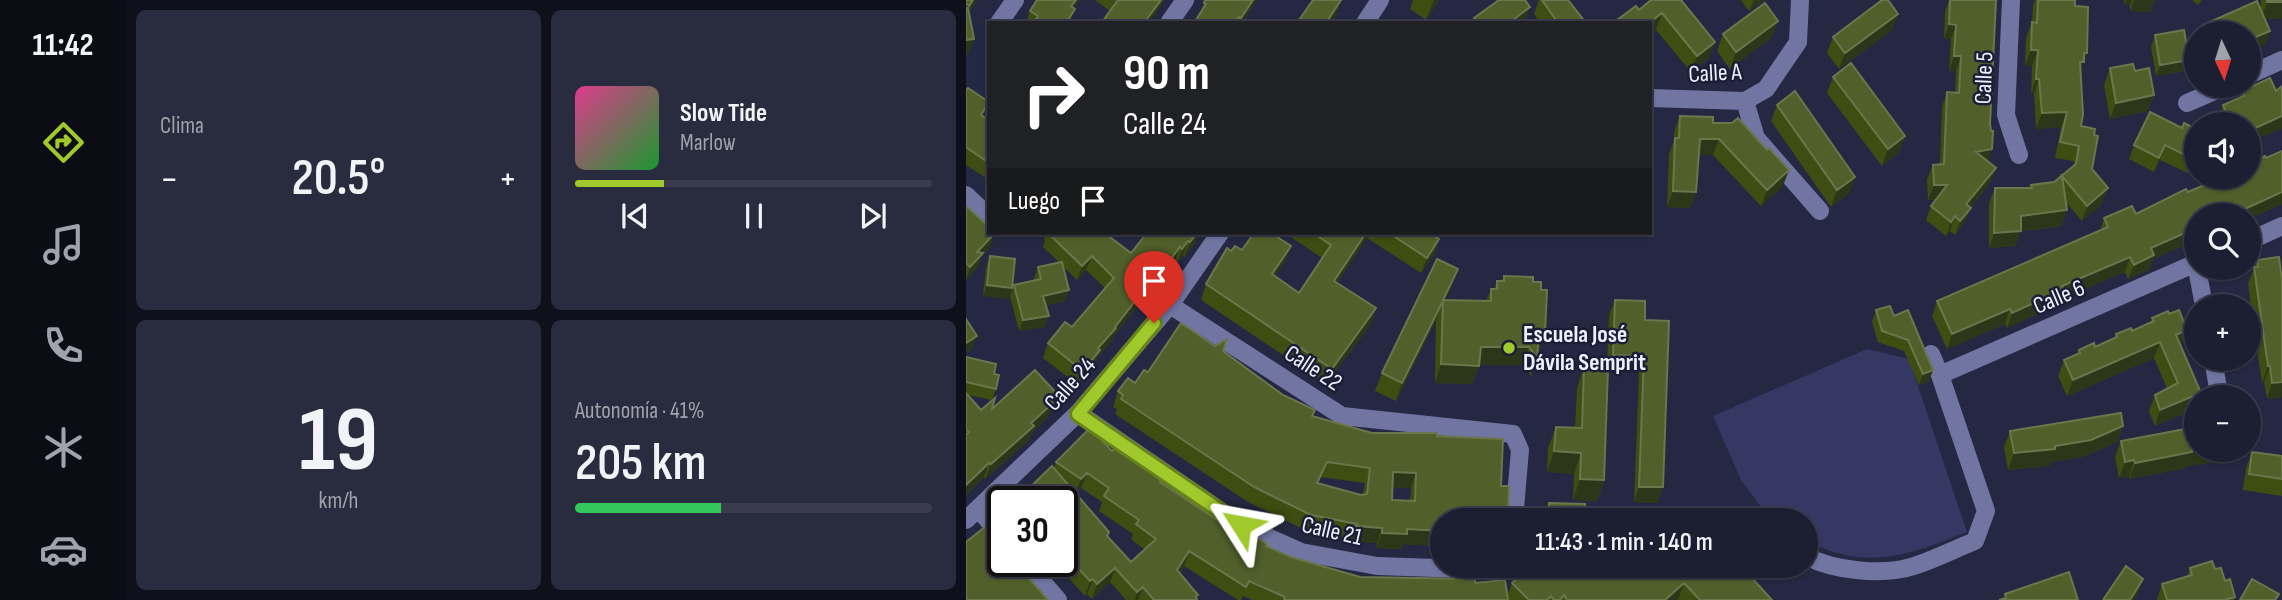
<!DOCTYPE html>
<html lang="es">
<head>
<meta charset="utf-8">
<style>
	body { margin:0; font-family:"Sofia Sans Condensed",sans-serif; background:#292b3e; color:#f1f3f6; height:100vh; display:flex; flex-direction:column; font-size:26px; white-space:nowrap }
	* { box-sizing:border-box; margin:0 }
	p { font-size:23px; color:#a0a2ac }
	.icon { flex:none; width:38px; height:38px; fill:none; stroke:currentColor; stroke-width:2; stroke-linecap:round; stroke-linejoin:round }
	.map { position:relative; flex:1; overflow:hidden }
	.panel { display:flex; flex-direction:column; gap:10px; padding:10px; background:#0f101c; width:840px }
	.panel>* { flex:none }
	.top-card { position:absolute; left:21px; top:21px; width:665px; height:214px; border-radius:0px; box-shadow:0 2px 5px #0004,0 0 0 2px #3a3c4d; background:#202124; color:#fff; overflow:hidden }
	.needle { width:46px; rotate:176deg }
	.controls { position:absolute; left:1218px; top:21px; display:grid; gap:14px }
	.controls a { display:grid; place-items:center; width:77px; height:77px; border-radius:50%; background:#1c1e32; box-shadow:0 2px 5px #0004,0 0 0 2px #3a3c4d; font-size:35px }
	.speed { position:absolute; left:21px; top:486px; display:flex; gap:14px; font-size:35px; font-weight:700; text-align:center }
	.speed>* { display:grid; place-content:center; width:91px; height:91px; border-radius:50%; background:#1c1e32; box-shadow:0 2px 5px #0004,0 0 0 2px #3a3c4d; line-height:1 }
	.speed .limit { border:4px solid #111; border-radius:10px; background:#fff; color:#111 }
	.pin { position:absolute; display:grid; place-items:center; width:60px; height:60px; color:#fff; margin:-72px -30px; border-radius:50% 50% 50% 0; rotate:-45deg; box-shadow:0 0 7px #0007 }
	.pin .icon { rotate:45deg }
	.me { position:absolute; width:77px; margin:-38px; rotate:304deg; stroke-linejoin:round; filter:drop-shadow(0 0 5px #0008) }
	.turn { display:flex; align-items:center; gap:24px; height:147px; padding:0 21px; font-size:32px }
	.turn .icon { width:91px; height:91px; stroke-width:2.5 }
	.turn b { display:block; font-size:49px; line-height:60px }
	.then { display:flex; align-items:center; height:66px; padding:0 21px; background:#0003; gap:14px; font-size:26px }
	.big { font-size:52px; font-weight:600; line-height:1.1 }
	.panel .widget { flex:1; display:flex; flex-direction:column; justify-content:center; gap:10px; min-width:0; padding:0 24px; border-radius:10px; background:#292b3e }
	.panel .dial { align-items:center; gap:0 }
	.dial b { font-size:91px; line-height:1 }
	.song { display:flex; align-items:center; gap:21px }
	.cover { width:84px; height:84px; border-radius:10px; background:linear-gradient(135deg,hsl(330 70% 55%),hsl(130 70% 35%)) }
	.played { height:7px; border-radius:4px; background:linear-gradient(90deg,#a0c92b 25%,#3a3c4d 25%) }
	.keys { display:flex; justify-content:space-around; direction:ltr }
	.heat { display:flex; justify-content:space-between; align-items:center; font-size:38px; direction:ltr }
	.charge { height:10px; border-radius:5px; background:linear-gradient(90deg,#34c759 41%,#3a3c4d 0) }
	.panel .tiles { flex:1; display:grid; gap:10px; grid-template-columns:repeat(2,1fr) }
	.trip { position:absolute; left:464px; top:508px; width:388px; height:70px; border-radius:35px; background:#1c1e32; box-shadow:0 2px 5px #0004,0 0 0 2px #3a3c4d; font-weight:600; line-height:70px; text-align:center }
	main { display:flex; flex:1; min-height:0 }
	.tab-bar { display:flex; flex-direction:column; width:126px; justify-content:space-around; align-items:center; background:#0b0c14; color:#a0a2ac }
	.tab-bar .icon { width:49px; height:49px }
	.tab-bar .selected { color:#a0c92b }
	.tab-bar b { font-size:32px; color:#f1f3f6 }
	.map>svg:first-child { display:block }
</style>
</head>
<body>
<main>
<nav class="tab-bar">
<b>11:42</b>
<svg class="icon selected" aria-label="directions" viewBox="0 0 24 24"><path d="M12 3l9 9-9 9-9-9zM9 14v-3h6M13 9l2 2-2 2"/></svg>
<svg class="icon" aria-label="music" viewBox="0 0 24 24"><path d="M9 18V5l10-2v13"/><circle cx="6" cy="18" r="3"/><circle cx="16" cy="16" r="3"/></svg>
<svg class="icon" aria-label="phone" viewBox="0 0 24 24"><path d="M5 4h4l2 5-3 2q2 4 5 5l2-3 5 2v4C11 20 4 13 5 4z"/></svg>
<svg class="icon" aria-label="climate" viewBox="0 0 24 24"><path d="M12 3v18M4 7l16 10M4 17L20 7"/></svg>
<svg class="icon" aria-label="car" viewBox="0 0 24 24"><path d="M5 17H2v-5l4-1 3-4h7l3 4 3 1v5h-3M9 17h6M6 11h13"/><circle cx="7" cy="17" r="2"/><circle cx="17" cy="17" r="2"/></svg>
</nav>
<section class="panel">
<div class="tiles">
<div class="widget"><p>Clima</p>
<div class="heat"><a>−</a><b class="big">20.5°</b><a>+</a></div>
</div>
<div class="widget">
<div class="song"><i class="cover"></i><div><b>Slow Tide</b><p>Marlow</p></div></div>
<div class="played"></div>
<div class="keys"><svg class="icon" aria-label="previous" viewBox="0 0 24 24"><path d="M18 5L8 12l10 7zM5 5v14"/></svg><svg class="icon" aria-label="pause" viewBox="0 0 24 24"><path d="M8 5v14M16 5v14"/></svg><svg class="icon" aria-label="next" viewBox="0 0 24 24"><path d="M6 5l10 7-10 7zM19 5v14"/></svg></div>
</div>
<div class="widget dial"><b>19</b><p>km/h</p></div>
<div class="widget"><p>Autonomía · 41%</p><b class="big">205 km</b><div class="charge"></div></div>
</div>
</section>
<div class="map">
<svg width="1316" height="600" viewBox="0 0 1316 600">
	<rect width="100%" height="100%" fill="#252842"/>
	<!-- garden -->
	<path fill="#343863" d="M901 349 943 359 1001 532C944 555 898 572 840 540V520H805L775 480 747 416Z"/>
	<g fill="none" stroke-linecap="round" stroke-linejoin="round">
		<!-- minor -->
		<path stroke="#7076a1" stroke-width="18" d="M1045 0 1040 115 1053 155
			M33 23 49 0
			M203 23 219 0
			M399 23 414 0
			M1283 75 1316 60
			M684 98 779 101 800 89 832 42 834 0
			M779 101 790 138 854 211
			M1221 103 1260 86
			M0 195 23 217
			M1283 241 1316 226
			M1231 268 1238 306
			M204 305 376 416 547 434 554 450 548 520
			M1247 359 1253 394
			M974 375 1230 263
			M112 413 275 525 335 552 411 566 529 570 538 565
			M13 510 37 537
			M0 520 112 413 204 305 254 233
			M840 556C868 571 917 576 948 566 969 559 989 549 1009 541L1020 511 974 375 965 354
			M59 562 92 600"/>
	</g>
	<!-- wall -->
	<path fill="#3e4d12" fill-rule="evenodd" d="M129 0H198L183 23H132L136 22 144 11Z
		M291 0 276 23H228L234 15 238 3Z
		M447 0H473L460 20 444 9Z
		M573 0H602L620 23H574L568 14Z
		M685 0 743 58 725 72 690 30 684 34V23L673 10Z
		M775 0H798L783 11Z
		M983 0H1030L1024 124 1026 149 1022 162 1030 168 1024 183 1004 208 999 222 989 235 984 231 980 236 960 220 965 206 970 200H962L961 179 967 165 974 164 976 107 981 92 989 93 990 71H983L985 39H978L979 12Z
		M1069 0H1109V6L1121 53 1114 71 1115 126 1128 135 1126 169 1136 204 1116 221 1099 201 1101 210 1095 226 1055 231 1049 246 1023 248V203L1029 188H1064L1065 185 1088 182 1107 166 1108 161 1089 158 1095 127 1070 129 1068 94H1065L1066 66 1059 65 1060 38 1066 22 1067 5Z
		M1158 0H1189L1184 12 1164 11V5H1158Z
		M1226 0H1236L1232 5Z
		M1295 0H1316V19L1298 18 1304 31 1299 45 1283 33H1234L1237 25 1295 10Z
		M108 9 104 23H60L64 11Z
		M932 14 926 30 873 69 861 53 867 37Z
		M812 21 806 37 764 69 751 51 757 34Z
		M1189 35 1219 71 1190 76 1185 47Z
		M23 65V97H21V68Z
		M1144 68 1169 71 1182 111 1144 119 1138 85Z
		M867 77 939 136 933 152 916 166 861 93Z
		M0 90 17 116 23 120V180L0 165Z
		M1276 91H1310L1316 128 1283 143V124H1254L1252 119 1257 105 1273 98Z
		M811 105 889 177 883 193 865 207 805 121Z
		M714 116 747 123 817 186 795 206 747 155H733L730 192 724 208 701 207 703 154 708 140V132Z
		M1216 128 1230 129V157L1222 173 1194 160 1188 172 1163 159 1168 145Z
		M1285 162 1316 204 1283 219V215H1230V240L1187 259 1183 270 1162 279 1159 272 1094 299 1093 304 1041 328 1039 324 981 349 966 316 971 301 1134 231 1138 218 1170 214 1284 165Z
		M0 206 24 247 16 256 12 267 0 280Z
		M80 233H144L143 236 165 253 191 233 229 243 218 257 217 255 211 263 209 261 192 283 190 282 147 337 145 342 131 357 129 364 112 385 77 358 82 343 106 327 139 288 120 270 111 280 97 266 99 301 80 305 79 327 53 331 44 296 48 285 68 280V278L72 267 93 262 77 247 79 240 78 239Z
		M323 233H464L473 239 468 255 455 273 401 238 371 283 410 308 405 324 360 384 235 300 240 284 265 251 276 250 319 262 309 276 333 293 356 258 322 235Z
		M24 256 46 288 42 299 17 296 20 267Z
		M1291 260 1316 397 1301 399 1298 382 1296 383 1282 284Z
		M492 269 479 300 520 301 525 289H528L531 281H536L538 276 573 352H572L571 358 565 376 557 365H513L506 384 469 383 470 320 430 401 409 391 416 373Z
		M649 300 679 320 697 487 691 503 668 502 673 372 642 371 638 480 631 501 607 500 608 474 581 472 582 448 590 427H609L611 388 618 367 641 368 643 315Z
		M910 310 928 316 967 370 963 381 953 385 938 351 912 342 906 322Z
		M1186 318 1215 346 1230 397V405L1229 409 1189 426 1183 411 1189 395 1201 388 1188 358 1101 396 1092 376 1098 360 1112 354 1113 350 1129 347 1149 338 1150 334 1166 331 1184 323Z
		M257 351 347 416 406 433H471L476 520V551H473V546L437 544 436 549 410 548 411 543 385 541V539L339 530 282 502 149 414 151 409 147 407 152 391 169 383 182 372ZM355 477 399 483 397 494 395 495 352 484ZM426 487 445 488 444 501 426 500Z
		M0 357 28 374 30 389 26 400 2 395 15 410 85 409 81 418 66 432 62 441 19 479 18 477 0 495Z
		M1157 426 1151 442 1119 456 1085 462 1083 466 1042 470 1038 447 1044 431Z
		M1155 441 1277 458 1221 466 1220 468 1163 479V476L1153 478 1149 457Z
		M146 451 251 520 277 535 325 557 394 577 509 583 541 596 546 583 570 568V565H644L654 575 664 565 806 600H286L277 596 275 600H272L218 566 214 573 231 600H160L144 582 126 599 121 594 119 596 88 562H96V502H52L54 497 88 468 90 462ZM115 488 136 502 133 511 167 534 165 539 179 550 165 562 142 537 143 532 110 493Z
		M1286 452 1316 456V496L1277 490 1280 468Z
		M583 503 619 520H577Z
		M1224 568 1249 569 1259 581 1269 597 1268 600H1191L1196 584 1221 577Z"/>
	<!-- shaded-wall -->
	<path fill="#2c371a" d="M7 0H12L0 17 3 6Z
		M110 0H114L100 20 105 6Z
		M195 0H198L189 15 183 23H178Z
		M287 0H291L276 23H273L275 18Z
		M375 0 371 14 365 23H360Z
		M468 0H473L460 20 466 4Z
		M788 0H798L783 11Z
		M1160 0H1166L1164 5H1158Z
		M1168 0H1189L1184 12 1164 11Z
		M1301 2H1316V19L1295 18Z
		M564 7 559 23H543Z
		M109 9 104 23H100Z
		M696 13 690 30 684 34V23Z
		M932 14 926 30 873 69 879 53Z
		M812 21 806 37 764 69 770 52Z
		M983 24 990 25 985 39H978Z
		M1304 31 1299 45 1283 52V40Z
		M8 39 2 55 0 56V40Z
		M749 42 743 58 725 72 731 56Z
		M1065 50H1072L1066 66 1059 65Z
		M1118 53H1121L1112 77H1108Z
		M988 56H995L990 71H983Z
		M1223 60 1219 71 1190 76 1194 65Z
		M1070 79H1073L1068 94H1065Z
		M1188 95 1182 111 1144 119 1150 103Z
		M1101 112 1095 127 1070 129 1076 113Z
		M1316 116V128L1283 143V131Z
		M939 136 933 152 916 166 922 149Z
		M734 139H753L747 155H728Z
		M1199 145 1194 160 1188 172 1193 158Z
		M1026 149 1021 164 1010 152Z
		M1230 153V157L1222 173 1227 159Z
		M1030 168 1024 183 995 219 1000 204Z
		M823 170 817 186 795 206 801 190Z
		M889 177 883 193 865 207 871 190Z
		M968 185H981L976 199 962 200Z
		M1142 188 1136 204 1116 221 1121 206Z
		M707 191 730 192 724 208 701 207Z
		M1316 192V204L1283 219V215H1269L1270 213Z
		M1005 208 999 222 989 235 994 221Z
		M1101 210 1095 226 1052 231H1055L1049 246 1023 248 1028 233 1055 216Z
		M989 216 984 231 980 236 985 222Z
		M1230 228V240L1187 259 1183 270 1162 279 1168 265 1185 248Z
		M29 233 24 247 16 256 12 267 0 280 4 267 11 252Z
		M228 233H233L229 243 218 257Z
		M400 233H403L401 238 362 296 368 281Z
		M473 239 468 255 455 273 461 258Z
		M222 241 217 255 211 263 216 249Z
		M325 246 319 262 300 289 306 274Z
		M214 247 209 261 192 283 197 269Z
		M126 256 120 270 111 280 116 266Z
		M1164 257 1159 272 1094 299 1093 304 1041 328 1046 313 1096 286Z
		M195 268 190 282 147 337 145 342 131 357 129 364 112 385 117 371 132 348Z
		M492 269 485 288 477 305V301L470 320 430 401 436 383Z
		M21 285 46 288 42 299 17 296Z
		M103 290 99 301 73 307 77 296Z
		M410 308 405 324 360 384 366 369Z
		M1044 309 1039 324 981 349 986 334Z
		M83 316 79 327 53 331 57 320Z
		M1221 330 1215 346 1204 351 1210 335Z
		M573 334H579L573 352H566Z
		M11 336 6 349 0 353V343Z
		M1194 342 1188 358 1101 396 1107 380Z
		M515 347H563L557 365H509Z
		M647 355 678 356 673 372 641 371Z
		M475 364 513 366 506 384 469 383Z
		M1302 366H1304L1298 382 1296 383Z
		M967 370 963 381 953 385 957 374Z
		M1316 382V397L1301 399 1306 383Z
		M1235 393 1233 397H1230V405L1229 409 1189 426 1194 410Z
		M91 394 81 418 66 432 62 441 19 479 25 464 65 423 84 400Z
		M1157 426 1151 442 1119 456 1085 462 1083 466 1042 470 1048 453 1089 446Z
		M1230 449 1280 450 1277 458 1221 466 1220 468 1163 479 1169 463Z
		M588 451 615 453 608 474 581 472Z
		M1168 460 1163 476 1153 478 1159 462Z
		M23 463 18 477 0 495V485Z
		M427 472 450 473 445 488 421 487Z
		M121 473 115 488 109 494 115 479Z
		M614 479 638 480 631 501 607 500Z
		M673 487H697L691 503 668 502Z
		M390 526 416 528 411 543 385 541Z
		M441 529 476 531V537L473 546 437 544 436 549 410 548 416 533Z
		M476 541V551H473Z
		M223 551 218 566 206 585 211 570Z
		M149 568 144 582 126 599 131 584Z
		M127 579 121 594 119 596 124 581Z
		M1177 579 1171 595 1168 600H1164Z
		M718 583 712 600H699Z
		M177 587 172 600H169L171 592Z"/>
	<!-- building -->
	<path fill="#515f2b" stroke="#6a764c" stroke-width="2" fill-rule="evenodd" d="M0 0H7L3 6 0 4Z
		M71 0H110L105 6 109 9 100 23H68L72 16 64 11Z
		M152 0H195L178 23H132L134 20 136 22Z
		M239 0H287L275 18 273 17 268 23H228L240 4 238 3Z
		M347 0H375L360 23H331Z
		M533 0H559L564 7 543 23H511L508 18Z
		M576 0H602L620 23H592Z
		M685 0H715L749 42 731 56 696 13 683 23H647L670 6 673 10Z
		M916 0H922L932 14 879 53 867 37Z
		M984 0H1030L1024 124 1025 131H1027L1026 149 1010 152 1030 168 1000 204 1005 208 994 221 989 216 985 222 965 206 981 185H968L967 165 978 164 981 92 993 93 995 56H988L990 25 983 24Z
		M1072 0H1109V6L1122 7 1121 53H1118V62H1114L1117 114 1115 126 1129 129 1128 135 1132 136 1126 169 1142 188 1121 206 1096 176 1101 210 1055 216V231L1028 233 1029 188H1066L1065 185 1088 182 1110 164 1113 146 1094 142 1101 112 1076 113 1073 79H1070L1072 50H1065L1066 22 1071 23Z
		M1301 0H1316V2H1301Z
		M1291 1 1304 31 1283 40V33H1241L1237 25Z
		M799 3 812 21 770 52 757 34Z
		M0 8H2L8 39 0 40Z
		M1218 30 1223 60 1194 65 1189 35Z
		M885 63 939 136 922 149 867 77Z
		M1167 64 1169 71 1183 68 1188 95 1150 103 1144 68Z
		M1304 78 1310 91 1316 86V116L1283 131V124H1265L1257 105 1278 96 1276 91Z
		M2 88 23 102 15 115 23 120V163L0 147V90Z
		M829 91 889 177 871 190 811 105Z
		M1184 112 1216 128 1218 123 1230 129V153L1227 159 1199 145 1193 158 1168 145Z
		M714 116 747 117V123H766L772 118 801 150 803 148 823 170 801 190 753 139H734L730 192 707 191 709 138H713Z
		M1316 151V192L1270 213 1271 215H1230V228L1185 248 1188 255 1168 265 1164 257 1096 286 1098 289 1046 313 1044 309 986 334 971 301 1142 227 1138 218 1166 206 1170 214 1220 189 1222 192 1257 177H1283V166L1286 164 1285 162 1299 156 1300 158Z
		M0 206 23 227V233H29L11 252 17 253 4 267 0 263Z
		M82 233H140V234L165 253 181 233H231L224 242 222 241 216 249 214 247 197 269 195 268 149 327 150 328 132 348 134 350 117 371 82 343 99 322 106 327 148 278 126 256 116 266Z
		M288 233H305L325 246 306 274 333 293 365 245 347 233H400L368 281 410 308 366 369 240 284 261 248 265 251 269 246 276 250Z
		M423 233H464L473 239 461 258Z
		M24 256 49 259 46 288 21 285Z
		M1313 257 1316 280V382L1306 383 1304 366H1302L1288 267H1292L1291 260Z
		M471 259 492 269 477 300 525 301V289H531V281H538V276L567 277V282H575V290H581L579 334H573L571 358 563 347H515L513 366 475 364 477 301 436 383 416 373Z
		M96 262 103 290 77 296 83 316 57 320 48 285 75 279 72 267Z
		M649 300 679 301V320L703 321 697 487H673L678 356 647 355Z
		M924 306 928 316 942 310 967 370 957 374 942 340 916 331 910 310Z
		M1213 310 1221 330 1210 335 1235 393 1194 410 1189 395 1212 383 1194 342 1107 380 1098 360 1114 353 1113 350 1128 343 1129 347 1151 337 1150 334 1165 328 1166 331 1188 321 1186 318 1202 311 1203 314Z
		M0 319 11 336 0 343Z
		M215 323 249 346 261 339 257 351 317 395 349 410 346 416 406 433H471V436L537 439 535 486H543L542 520H476V531L441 529V534L416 533V528L390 526 391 524 345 515 288 487 155 399 157 395 152 391 162 378 169 383 178 370 182 372ZM361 462 404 468 401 494 395 495 351 483ZM427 472 450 473 449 501 426 500Z
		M0 357 30 364 28 374 33 375 30 389 0 382Z
		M618 367 642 368 638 480 614 479 615 453 588 451 590 427 616 428Z
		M69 370 91 394 84 400 87 403 65 423 68 426 25 464 23 463 0 485V435L3 432 0 430V393L15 410 29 398 26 409Z
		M1155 413 1157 426 1125 440 1089 446V449L1048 453 1044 431Z
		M1230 427V449L1226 450V452L1169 463 1168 460 1159 462 1155 441Z
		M124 428 146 451 148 449 173 464 196 480 194 482 251 520 252 518 277 535 279 531 301 544 300 546 325 557 394 577 509 579V583L539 580 542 600H318L319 597 283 581 280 587 223 551 211 570 232 595 230 596 231 600H188L177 587 171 592 149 568 131 584 127 579 124 581 96 551V502H57L58 501 54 497 86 466 143 532 141 536 165 562 190 539 170 524 173 520 138 496 143 488 121 473 115 479 90 462Z
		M1286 452 1316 456V479L1283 474Z
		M583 503 619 504V520H582Z
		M19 527 37 548V562H49L82 600H0V542Z
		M1246 561 1249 569 1255 568 1259 581 1264 579 1269 597 1259 600H1201L1196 584 1226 575 1224 568Z
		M564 565H567L573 571 574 565H644L654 575 664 565H774L806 600H734L718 583 699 600H601L598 595 594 600H588L585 596 581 600H563L546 583Z
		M1160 566 1177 579 1164 600H1137Z
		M1103 572 1112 600H1033L1040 598 1039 594Z
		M1286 579 1313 594 1309 600H1274Z"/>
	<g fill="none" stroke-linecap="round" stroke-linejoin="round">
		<!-- route casing -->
		<g stroke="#68831c" stroke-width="18">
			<path id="route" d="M188 323 112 414 275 525"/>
		</g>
		<!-- route -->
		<use href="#route" stroke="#a0c92b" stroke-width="12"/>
	</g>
	<!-- markers -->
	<circle fill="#a0c92b" stroke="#1b1e37" stroke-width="2.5" cx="543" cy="348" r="7"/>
	<g text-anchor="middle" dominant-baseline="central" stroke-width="5" stroke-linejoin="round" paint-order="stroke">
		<!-- street labels -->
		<g font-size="24" fill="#eef1ff" stroke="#1b1e37">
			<text transform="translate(749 73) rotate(-3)">Calle A</text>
			<text transform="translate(1018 78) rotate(-88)">Calle 5</text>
			<text transform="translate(1093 297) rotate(-23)">Calle 6</text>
			<text transform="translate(347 368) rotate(33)">Calle 22</text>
			<text transform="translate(104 384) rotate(-48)">Calle 24</text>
			<text transform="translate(366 531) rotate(13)">Calle 21</text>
		</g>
		<!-- poi labels -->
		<g font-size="24" font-weight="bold" fill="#eef1ff" stroke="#1b1e37" text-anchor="start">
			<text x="557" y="334">Escuela José<tspan x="557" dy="28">Dávila Semprit</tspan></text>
		</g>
	</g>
</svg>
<div class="controls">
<a><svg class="needle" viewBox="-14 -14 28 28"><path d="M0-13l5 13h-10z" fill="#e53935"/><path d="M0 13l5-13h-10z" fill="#a0a2ac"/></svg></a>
<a><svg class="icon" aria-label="sound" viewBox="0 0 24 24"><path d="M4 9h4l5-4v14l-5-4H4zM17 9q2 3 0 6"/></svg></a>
<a><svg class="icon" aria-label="search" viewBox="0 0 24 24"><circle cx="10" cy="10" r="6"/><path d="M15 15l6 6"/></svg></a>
<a>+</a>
<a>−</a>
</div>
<div class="speed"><div class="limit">30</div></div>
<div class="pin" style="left:188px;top:323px;background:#d93025"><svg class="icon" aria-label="arrive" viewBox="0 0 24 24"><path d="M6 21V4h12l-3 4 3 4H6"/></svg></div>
<svg class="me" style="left:275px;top:525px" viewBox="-20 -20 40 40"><path d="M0-17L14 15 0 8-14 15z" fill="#a0c92b" stroke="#fff" stroke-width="4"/></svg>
<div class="trip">11:43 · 1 min · 140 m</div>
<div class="top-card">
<div class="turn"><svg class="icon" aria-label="right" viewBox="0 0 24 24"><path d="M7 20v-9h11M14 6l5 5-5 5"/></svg><div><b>90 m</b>Calle 24</div></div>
<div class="then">Luego<svg class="icon" aria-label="arrive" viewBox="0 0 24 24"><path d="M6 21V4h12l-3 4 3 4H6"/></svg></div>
</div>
</div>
</main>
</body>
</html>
